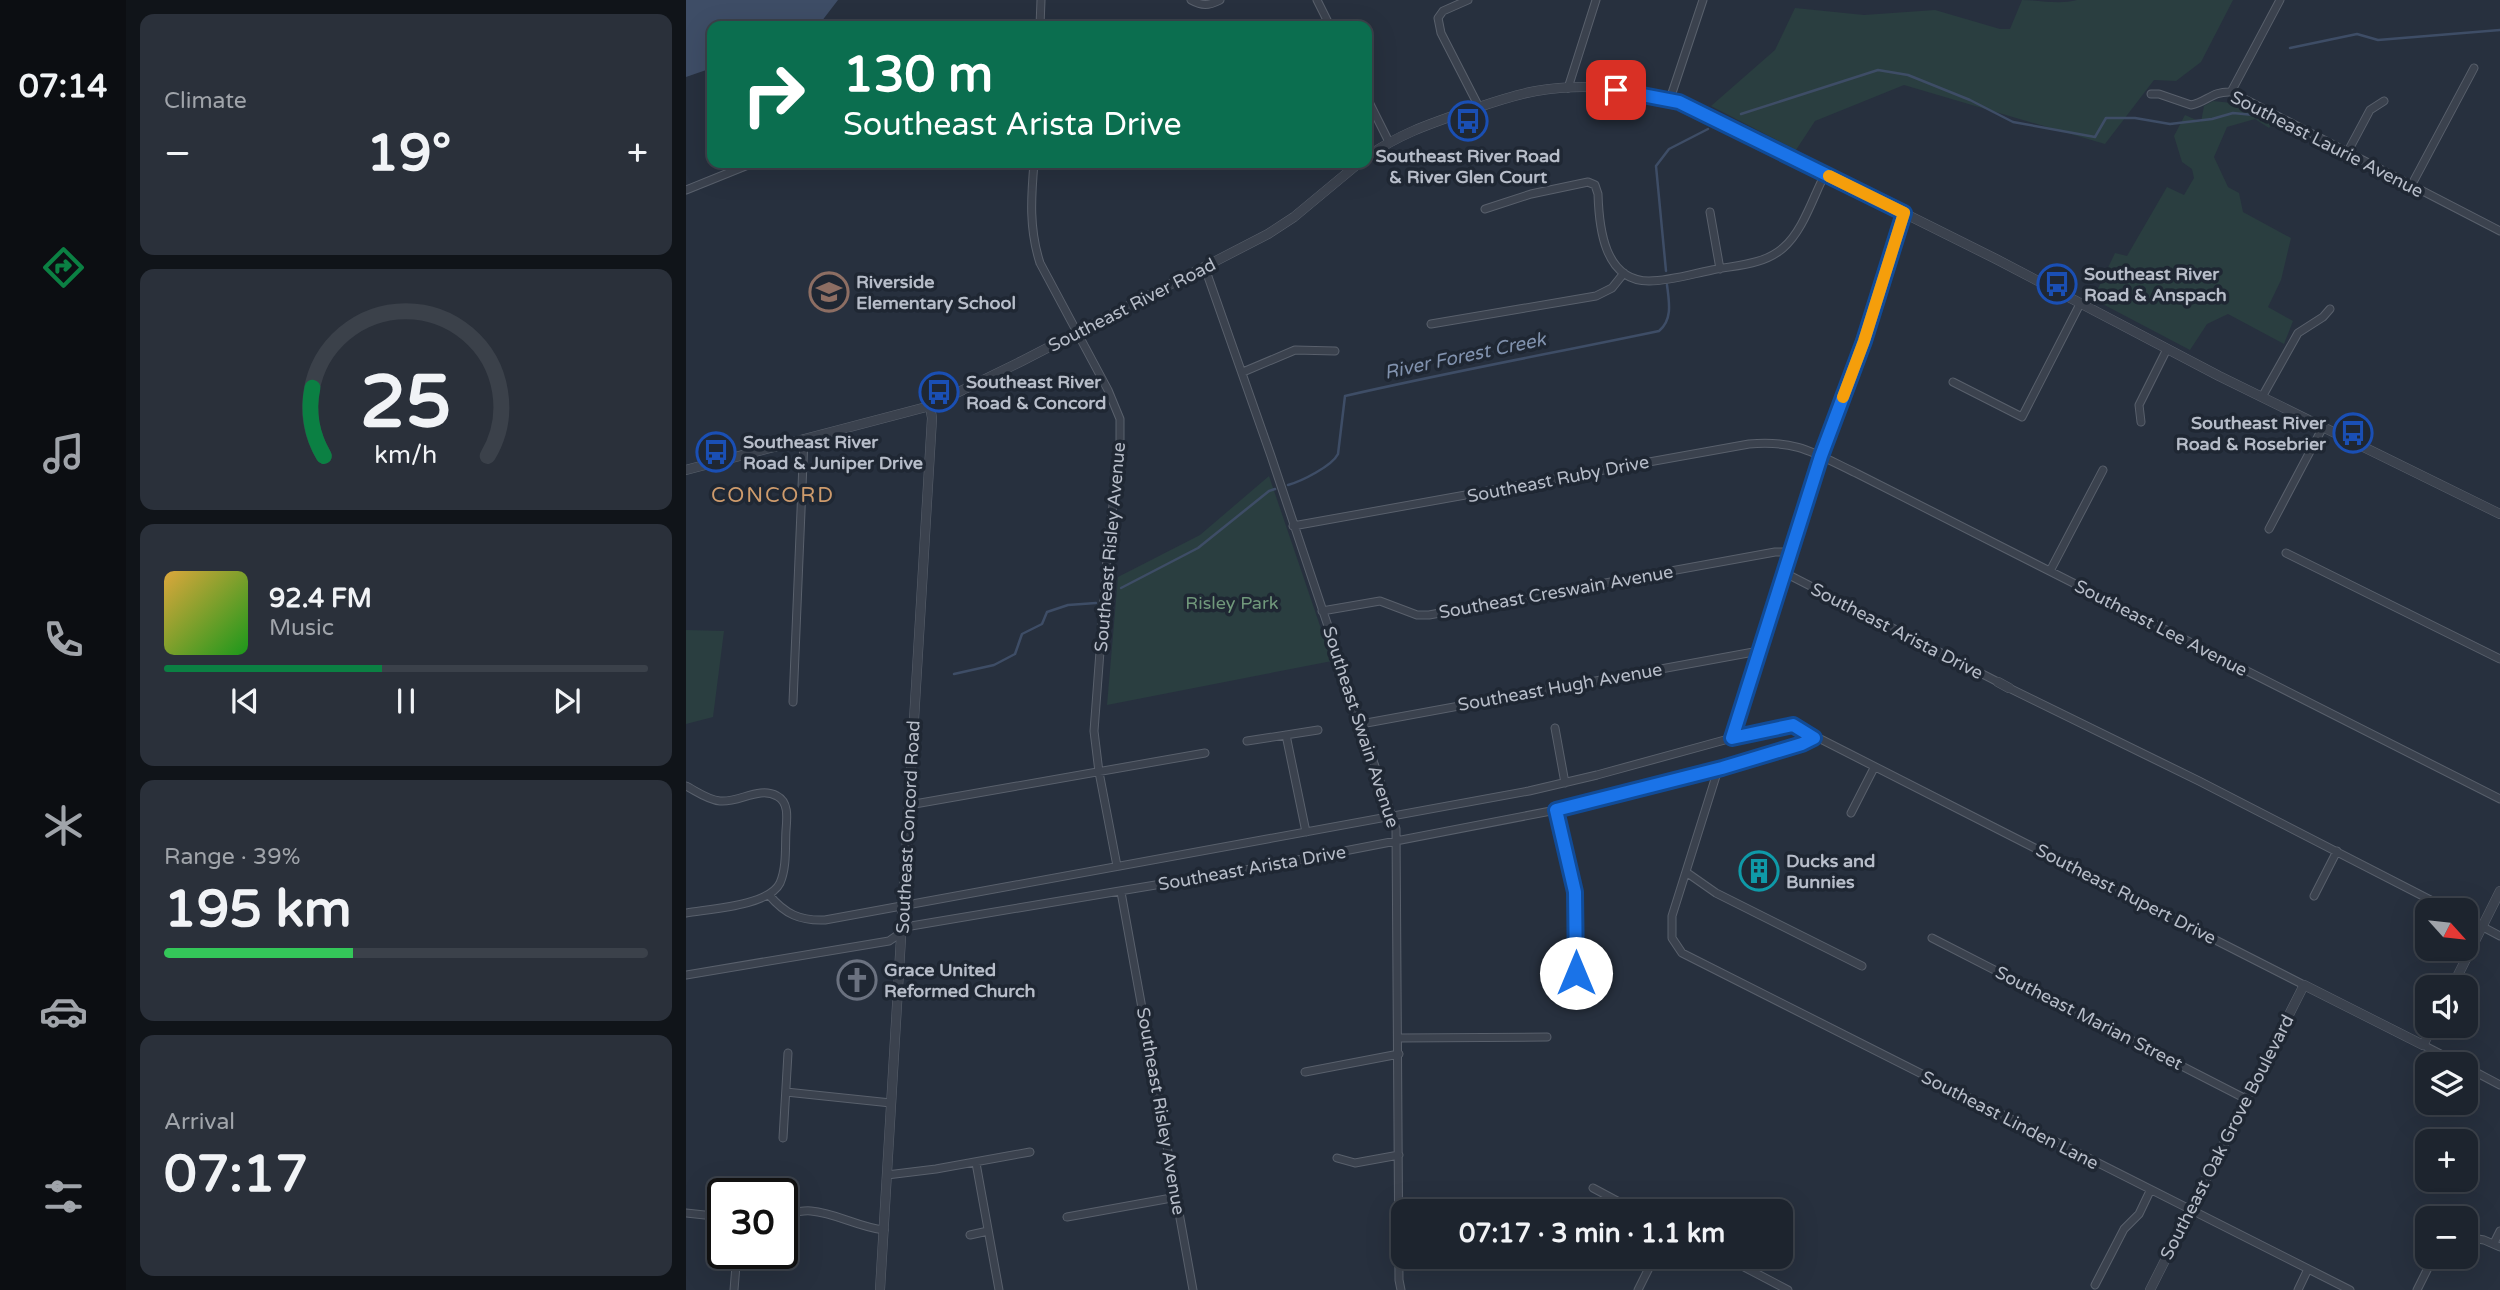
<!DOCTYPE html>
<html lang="en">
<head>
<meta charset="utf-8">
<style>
	body { margin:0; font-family:"Varela Round",sans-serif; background:#2a303a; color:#f1f3f6; height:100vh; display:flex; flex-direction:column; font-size:26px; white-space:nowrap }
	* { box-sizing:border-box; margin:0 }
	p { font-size:23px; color:#a0a4aa }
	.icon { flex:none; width:38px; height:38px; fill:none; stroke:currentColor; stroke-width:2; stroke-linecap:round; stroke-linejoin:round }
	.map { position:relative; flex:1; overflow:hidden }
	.sheet { display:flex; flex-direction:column; gap:14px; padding:14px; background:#101419; width:560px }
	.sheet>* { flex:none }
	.top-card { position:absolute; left:21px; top:21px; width:665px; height:147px; border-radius:14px; box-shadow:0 7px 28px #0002,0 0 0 2px #3b414a; background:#0b6e4f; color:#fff; overflow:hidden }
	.needle { width:46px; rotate:117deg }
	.buttons { position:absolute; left:1729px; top:898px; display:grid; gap:14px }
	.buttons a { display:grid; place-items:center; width:63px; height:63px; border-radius:14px; background:#1d242e; box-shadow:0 7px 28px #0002,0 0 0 2px #3b414a; font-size:35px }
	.speed { position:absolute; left:21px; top:1178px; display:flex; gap:14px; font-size:35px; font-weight:700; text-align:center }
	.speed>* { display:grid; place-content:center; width:91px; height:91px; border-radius:50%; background:#1d242e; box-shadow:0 7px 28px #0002,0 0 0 2px #3b414a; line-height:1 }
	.speed .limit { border:4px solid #111; border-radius:10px; background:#fff; color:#111 }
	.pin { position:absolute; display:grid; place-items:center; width:60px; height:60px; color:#fff; margin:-30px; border-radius:14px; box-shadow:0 4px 10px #0006 }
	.me { position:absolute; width:77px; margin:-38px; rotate:0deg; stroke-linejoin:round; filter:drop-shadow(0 0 5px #0008) }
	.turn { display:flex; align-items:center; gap:24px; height:147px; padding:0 21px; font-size:32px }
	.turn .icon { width:91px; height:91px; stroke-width:2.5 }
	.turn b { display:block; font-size:49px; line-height:60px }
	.big { font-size:52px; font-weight:700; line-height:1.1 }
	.sheet .tile { flex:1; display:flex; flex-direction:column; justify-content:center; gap:10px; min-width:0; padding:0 24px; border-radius:14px; background:#2a303a }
	.sheet .dial { align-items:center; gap:0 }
	.dial svg { height:182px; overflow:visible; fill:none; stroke:#3b414a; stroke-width:7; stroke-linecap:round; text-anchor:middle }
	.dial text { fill:#f1f3f6; stroke:none }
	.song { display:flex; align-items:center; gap:21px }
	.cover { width:84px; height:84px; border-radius:10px; background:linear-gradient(135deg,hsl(40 70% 55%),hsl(120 70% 35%)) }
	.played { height:7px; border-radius:4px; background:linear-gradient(90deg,#0b8043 45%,#3b414a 45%) }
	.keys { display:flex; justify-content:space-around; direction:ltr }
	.heat { display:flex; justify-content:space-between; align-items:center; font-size:38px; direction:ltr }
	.charge { height:10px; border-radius:5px; background:linear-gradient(90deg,#34c759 39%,#3b414a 0) }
	.trip { position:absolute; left:705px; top:1199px; width:402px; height:70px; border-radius:14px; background:#1d242e; box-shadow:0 7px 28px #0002,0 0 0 2px #3b414a; font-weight:700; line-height:70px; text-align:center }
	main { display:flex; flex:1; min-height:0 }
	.tab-bar { display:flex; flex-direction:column; width:126px; justify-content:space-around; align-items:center; background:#0c0e12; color:#a0a4aa }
	.tab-bar .icon { width:49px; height:49px }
	.tab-bar .current { color:#0b8043 }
	.tab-bar b { font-size:32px; color:#f1f3f6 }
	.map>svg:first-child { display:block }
</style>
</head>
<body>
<main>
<nav class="tab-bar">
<b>07:14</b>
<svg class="icon current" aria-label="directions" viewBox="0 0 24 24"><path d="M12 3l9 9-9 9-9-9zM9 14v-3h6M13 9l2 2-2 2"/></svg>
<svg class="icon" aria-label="music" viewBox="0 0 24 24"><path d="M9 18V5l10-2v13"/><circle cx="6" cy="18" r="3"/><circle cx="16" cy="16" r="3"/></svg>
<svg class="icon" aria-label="phone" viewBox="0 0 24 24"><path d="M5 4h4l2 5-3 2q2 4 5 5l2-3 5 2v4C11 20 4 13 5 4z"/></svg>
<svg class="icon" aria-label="climate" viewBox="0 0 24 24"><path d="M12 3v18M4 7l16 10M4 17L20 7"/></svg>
<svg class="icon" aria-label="car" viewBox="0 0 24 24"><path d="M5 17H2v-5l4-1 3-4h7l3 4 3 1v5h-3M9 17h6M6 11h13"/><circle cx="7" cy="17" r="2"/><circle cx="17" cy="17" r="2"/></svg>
<svg class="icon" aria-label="filters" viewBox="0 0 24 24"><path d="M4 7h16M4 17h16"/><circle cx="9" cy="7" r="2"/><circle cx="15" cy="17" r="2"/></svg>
</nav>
<section class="sheet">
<div class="tile"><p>Climate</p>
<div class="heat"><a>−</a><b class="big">19°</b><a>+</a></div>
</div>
<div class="tile dial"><svg viewBox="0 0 100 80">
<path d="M14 69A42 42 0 1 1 86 69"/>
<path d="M14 69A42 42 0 0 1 9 39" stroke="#0b8043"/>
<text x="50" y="56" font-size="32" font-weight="700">25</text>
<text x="50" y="72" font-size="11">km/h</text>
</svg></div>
<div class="tile">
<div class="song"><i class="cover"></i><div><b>92.4 FM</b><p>Music</p></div></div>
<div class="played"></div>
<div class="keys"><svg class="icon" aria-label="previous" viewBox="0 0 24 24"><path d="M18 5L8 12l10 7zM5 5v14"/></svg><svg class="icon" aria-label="pause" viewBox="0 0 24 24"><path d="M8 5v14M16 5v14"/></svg><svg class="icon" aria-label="next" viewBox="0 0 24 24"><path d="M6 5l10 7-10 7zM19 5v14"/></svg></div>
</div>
<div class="tile"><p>Range · 39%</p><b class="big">195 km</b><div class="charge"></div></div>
<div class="tile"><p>Arrival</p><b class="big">07:17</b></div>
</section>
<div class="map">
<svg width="1814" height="1290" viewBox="0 0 1814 1290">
	<rect width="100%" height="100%" fill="#27303e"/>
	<!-- green -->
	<path fill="#2a3e40" d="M1336 0C1354 0 1373 5 1391 0H1547L1515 62 1490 81 1468 80 1419 144 1218 85 1129 121 1110 150 1025 106 1089 50 1109 8 1178 15 1249 10 1314 29H1324Z
		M1527 101 1555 104 1589 120 1583 128 1569 119 1541 127 1528 157 1542 187 1553 193 1557 212 1605 238 1595 280 1582 307 1607 321 1598 344 1542 314 1521 324 1504 350 1407 299 1429 253 1441 256 1481 187 1498 195 1508 178 1506 169 1496 162 1488 136 1499 115 1515 122 1518 106Z
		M583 476 646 661 421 705 432 577 514 535Z
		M0 630 38 631 27 717 0 724Z"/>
	<!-- water -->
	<path fill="#3e4d66" d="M0 0H152L132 26H26V68L0 77Z"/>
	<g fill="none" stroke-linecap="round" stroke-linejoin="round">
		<!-- stream -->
		<path stroke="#3e4d66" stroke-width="2.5" d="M1604 48 1671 34 1692 40 1814 30
			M1055 114 1192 70 1222 75 1284 100 1327 122 1409 137 1420 118H1449L1484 124 1526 119 1547 113 1568 115
			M980 271 970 166 983 149 1022 129
			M602 485C616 481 646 466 652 454L659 396C763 372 868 353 973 331 987 320 983 301 981 285
			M435 588 512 548 583 491 589 489
			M268 674 308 665 329 654 336 634 356 624 361 612 382 605 410 603"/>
		<!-- minor casing -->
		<g stroke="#59606c" stroke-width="9">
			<path id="minor" d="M505 0C516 6 522 6 534 0
				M631 0 644 26
				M782 0 757 11 752 18 755 33 793 107
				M354 26 355 0
				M882 88 910 0
				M1545 92 1594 0
				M1465 94H1473L1505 105C1521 102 1526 91 1545 92L1814 231
				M681 98 703 142
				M984 99 1017 0
				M1661 153 1684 110 1698 101
				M348 163C345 198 343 229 354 263L422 390 434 419V449L422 545 408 731 413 772 431 866
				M1725 186 1788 68
				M0 190 67 163
				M799 209 845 194 902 182 909 185 912 194C913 227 918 281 963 281 984 281 1006 274 1026 270 1051 265 1077 265 1097 248 1117 231 1127 197 1139 174
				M1024 212 1034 269
				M519 268 585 456 710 829 713 1280 715 1290
				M745 324 910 296 926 288 938 273
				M557 372 609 350 649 351
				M1267 382 1336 417 1394 304
				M1576 397 1612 333 1637 317 1644 309
				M1455 422 1453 405 1481 349
				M607 526 1063 444C1112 440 1128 453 1170 473L1814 799
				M1583 529 1637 427
				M1600 553 1814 659
				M1364 571 1417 470
				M1099 573 1312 682
				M636 611 694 601 731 615H743L1089 552H1105
				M1323 688 1513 781 1764 910
				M107 702 118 439
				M675 724 1073 651
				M869 728 879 783
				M600 735 620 832
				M1046 738 1135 456 1178 341 1218 213
				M561 741 632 730
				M1028 770 1030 776 986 916V938L996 953 1664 1290
				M0 786C10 791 22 800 34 801 53 803 73 786 91 796 103 802 101 818 100 830 99 846 101 867 94 883 83 906 23 909 0 913
				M223 805 519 753
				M870 810 889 892 890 973
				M1165 813 1188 768
				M1000 872 1030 893 1176 966
				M435 892 507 1290
				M83 895C99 914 114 921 139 920L843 791 911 775 1046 738 1107 725 1618 985
				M1628 896 1651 851
				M1780 918 1814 936
				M1246 938 1560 1099
				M0 975 203 941 225 926 565 869 870 810 1036 767 1116 744 1128 738
				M713 1038 861 1037
				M1737 1045 1774 1064
				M1780 1067 1814 1085
				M619 1072 713 1054
				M100 1092 205 1103
				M97 1138 102 1053
				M651 1158 669 1163 713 1155
				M290 1163 313 1290
				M201 1175 250 1169 344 1152
				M907 1188 950 1211
				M0 1213 37 1217
				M96 1215C106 1213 115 1210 125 1211 150 1213 172 1227 198 1230
				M381 1217 491 1197
				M284 1235 302 1231
				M1780 1237 1798 1240 1814 1247
				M1808 1243 1814 1231
				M1037 1256 1102 1290
				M1409 1285 1438 1229 1453 1214 1464 1191
				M48 1290 51 1253
				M952 1290 969 1256
				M1612 1290 1622 1269
				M1731 1290 1748 1256"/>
		</g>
		<!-- tertiary casing -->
		<g stroke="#59606c" stroke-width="10">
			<path id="tertiary" d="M681 157C711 135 743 124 778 112 802 104 826 95 850 91 900 82 962 88 1009 109L1310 259 1533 376 1814 514
				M0 470 244 406 336 361 582 234 608 217 673 163
				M1312 682 1323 688
				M1766 987 1814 891
				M194 1290 246 418 244 406
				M1464 1290 1618 985 1737 1045 1747 1026"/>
		</g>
		<!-- minor -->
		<use href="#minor" stroke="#3b424e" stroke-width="7"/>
		<!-- tertiary -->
		<use href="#tertiary" stroke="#3b424e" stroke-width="9"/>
	</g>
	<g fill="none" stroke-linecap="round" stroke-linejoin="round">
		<!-- route casing -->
		<g stroke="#114b97" stroke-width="18">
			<path id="route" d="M890 973 889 892 870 810 1036 768 1116 744 1128 738 1107 725 1046 738 1135 456 1178 341 1218 213 993 102 930 90"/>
		</g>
		<!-- route -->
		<use href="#route" stroke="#1a73e8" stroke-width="12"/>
		<!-- slow -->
		<path stroke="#f59e0b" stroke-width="12" d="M1143 176 1218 213 1178 341 1157 397"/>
	</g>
	<!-- icons -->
	<defs>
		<g id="bus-ring" transform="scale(2.0125)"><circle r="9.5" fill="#1f2733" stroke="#1a4fb4" stroke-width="1.5"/><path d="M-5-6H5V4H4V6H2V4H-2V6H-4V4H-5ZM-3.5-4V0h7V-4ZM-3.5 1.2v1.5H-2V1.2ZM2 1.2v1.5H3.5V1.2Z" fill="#1a4fb4"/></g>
		<g id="school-ring" transform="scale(2.0125)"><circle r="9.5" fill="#1f2733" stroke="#8d6e63" stroke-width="1.5"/><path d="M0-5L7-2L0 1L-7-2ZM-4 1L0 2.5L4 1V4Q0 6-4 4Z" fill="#8d6e63"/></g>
		<g id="building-ring" transform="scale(2.0125)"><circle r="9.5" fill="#1f2733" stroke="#0f9aa8" stroke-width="1.5"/><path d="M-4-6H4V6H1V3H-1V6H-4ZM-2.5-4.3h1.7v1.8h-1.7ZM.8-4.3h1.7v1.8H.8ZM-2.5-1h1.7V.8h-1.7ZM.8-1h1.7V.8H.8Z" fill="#0f9aa8"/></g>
		<g id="church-ring" transform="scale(2.0125)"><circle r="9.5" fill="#1f2733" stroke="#6b7280" stroke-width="1.5"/><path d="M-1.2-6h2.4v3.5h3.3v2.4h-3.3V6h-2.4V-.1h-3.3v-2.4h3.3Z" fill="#6b7280"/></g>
	</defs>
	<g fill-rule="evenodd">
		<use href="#bus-ring" x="782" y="121"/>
		<use href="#bus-ring" x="1371" y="284"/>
		<use href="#school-ring" x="143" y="292"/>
		<use href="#bus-ring" x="253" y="392"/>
		<use href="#bus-ring" x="1667" y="433"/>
		<use href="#bus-ring" x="30" y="452"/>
		<use href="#building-ring" x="1073" y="871"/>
		<use href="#church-ring" x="171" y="980"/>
	</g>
	<g text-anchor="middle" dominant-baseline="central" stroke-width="7" stroke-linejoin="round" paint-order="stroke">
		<!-- street labels -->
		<g font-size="18" fill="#b7bdc9" stroke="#1f2733">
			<text transform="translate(1641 144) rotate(27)">Southeast Laurie Avenue</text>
			<text transform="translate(446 305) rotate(-27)">Southeast River Road</text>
			<text transform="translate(872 479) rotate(-11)">Southeast Ruby Drive</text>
			<text transform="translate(424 547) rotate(-85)">Southeast Risley Avenue</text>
			<text transform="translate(870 592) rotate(-10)">Southeast Creswain Avenue</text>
			<text transform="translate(1475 628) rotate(27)">Southeast Lee Avenue</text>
			<text transform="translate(1211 631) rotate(27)">Southeast Arista Drive</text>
			<text transform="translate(874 687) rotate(-10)">Southeast Hugh Avenue</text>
			<text transform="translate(675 727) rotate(72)">Southeast Swain Avenue</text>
			<text transform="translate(222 827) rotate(-87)">Southeast Concord Road</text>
			<text transform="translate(566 868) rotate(-10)">Southeast Arista Drive</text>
			<text transform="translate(1440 894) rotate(27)">Southeast Rupert Drive</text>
			<text transform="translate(1403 1018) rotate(27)">Southeast Marian Street</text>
			<text transform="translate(475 1111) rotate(80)">Southeast Risley Avenue</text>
			<text transform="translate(1324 1120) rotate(27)">Southeast Linden Lane</text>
			<text transform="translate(1541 1137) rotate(-63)">Southeast Oak Grove Boulevard</text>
		</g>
		<!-- poi labels -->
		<g font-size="18" font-weight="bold" fill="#b7bdc9" stroke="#1f2733" text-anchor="start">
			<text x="782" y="156" text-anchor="middle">Southeast River Road<tspan x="782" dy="21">&amp; River Glen Court</tspan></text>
			<text x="1398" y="274">Southeast River<tspan x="1398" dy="21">Road &amp; Anspach</tspan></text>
			<text x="170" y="282">Riverside<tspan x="170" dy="21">Elementary School</tspan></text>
			<text x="280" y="382">Southeast River<tspan x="280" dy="21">Road &amp; Concord</tspan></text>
			<text x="1640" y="423" text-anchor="end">Southeast River<tspan x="1640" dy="21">Road &amp; Rosebrier</tspan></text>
			<text x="57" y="442">Southeast River<tspan x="57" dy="21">Road &amp; Juniper Drive</tspan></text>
			<text x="1100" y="861">Ducks and<tspan x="1100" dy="21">Bunnies</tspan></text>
			<text x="198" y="970">Grace United<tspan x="198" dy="21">Reformed Church</tspan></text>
		</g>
		<!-- park labels -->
		<g font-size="18" fill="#70987b" stroke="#1f2733">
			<text x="546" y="603">Risley Park</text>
		</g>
		<!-- water labels -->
		<g font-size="19" font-style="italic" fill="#8192ae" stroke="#1f2733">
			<text transform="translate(779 356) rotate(-12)">River Forest Creek</text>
		</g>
		<!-- quarter labels -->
		<g font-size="21" letter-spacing="2" fill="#ce9b6c" stroke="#1f2733">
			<text x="87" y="495">CONCORD</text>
		</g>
	</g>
</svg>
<div class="buttons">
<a><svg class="needle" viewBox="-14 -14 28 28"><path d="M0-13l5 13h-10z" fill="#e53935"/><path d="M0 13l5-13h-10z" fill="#a0a4aa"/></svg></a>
<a><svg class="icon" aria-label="sound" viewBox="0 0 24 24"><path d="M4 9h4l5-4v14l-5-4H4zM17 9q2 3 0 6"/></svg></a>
<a><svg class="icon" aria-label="layers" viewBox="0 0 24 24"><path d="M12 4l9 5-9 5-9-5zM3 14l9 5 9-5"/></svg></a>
<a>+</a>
<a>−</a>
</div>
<div class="speed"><div class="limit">30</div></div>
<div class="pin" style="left:930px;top:90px;background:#d93025"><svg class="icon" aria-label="arrive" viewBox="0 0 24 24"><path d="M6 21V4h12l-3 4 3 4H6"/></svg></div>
<svg class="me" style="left:890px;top:973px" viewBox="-20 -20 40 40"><circle r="19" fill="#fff"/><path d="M0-13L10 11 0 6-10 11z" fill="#1a73e8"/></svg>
<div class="trip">07:17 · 3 min · 1.1 km</div>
<div class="top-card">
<div class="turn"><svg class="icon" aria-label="right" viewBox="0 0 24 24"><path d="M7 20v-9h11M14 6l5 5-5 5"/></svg><div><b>130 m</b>Southeast Arista Drive</div></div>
</div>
</div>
</main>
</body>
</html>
